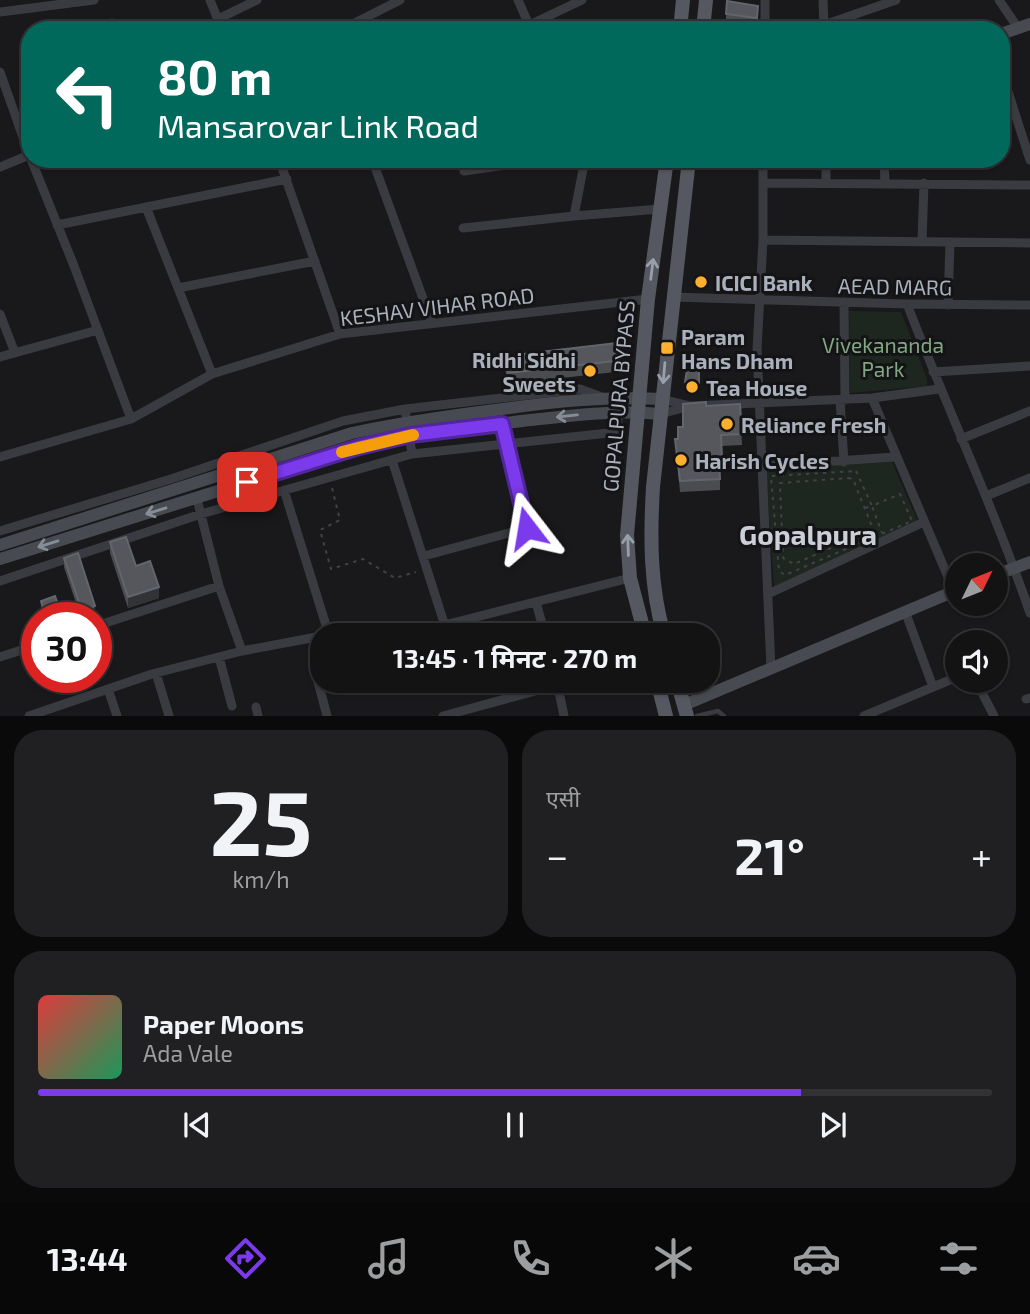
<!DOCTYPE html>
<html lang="hi">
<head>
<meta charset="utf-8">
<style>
	body { margin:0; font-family:"Exo 2","Noto Sans Devanagari",sans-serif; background:#202022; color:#f1f3f6; height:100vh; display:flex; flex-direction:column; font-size:26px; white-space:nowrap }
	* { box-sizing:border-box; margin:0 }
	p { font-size:23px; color:#9d9ea0 }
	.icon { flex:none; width:38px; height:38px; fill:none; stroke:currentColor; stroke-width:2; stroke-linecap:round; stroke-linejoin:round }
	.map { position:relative; height:716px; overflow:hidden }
	.sheet { display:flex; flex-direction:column; gap:14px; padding:14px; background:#0a0a0b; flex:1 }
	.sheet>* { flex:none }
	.hud { position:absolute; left:21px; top:21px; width:989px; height:147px; border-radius:28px; box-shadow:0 2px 5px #0004,0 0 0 2px #323234; background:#00695c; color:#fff; overflow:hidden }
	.needle { width:46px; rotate:47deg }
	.tools { position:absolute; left:945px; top:553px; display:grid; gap:14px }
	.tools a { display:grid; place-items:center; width:63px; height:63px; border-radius:50%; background:#131314; box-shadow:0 2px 5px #0004,0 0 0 2px #323234; font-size:35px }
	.speed { position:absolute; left:21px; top:602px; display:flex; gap:14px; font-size:35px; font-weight:700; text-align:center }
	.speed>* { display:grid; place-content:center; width:91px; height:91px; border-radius:50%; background:#131314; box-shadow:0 2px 5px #0004,0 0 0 2px #323234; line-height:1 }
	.speed .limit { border:10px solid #d22; background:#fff; color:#111 }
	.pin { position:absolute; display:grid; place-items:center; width:60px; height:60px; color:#fff; margin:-30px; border-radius:14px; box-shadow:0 4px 10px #0006 }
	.me { position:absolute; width:77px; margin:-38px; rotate:346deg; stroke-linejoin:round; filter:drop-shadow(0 0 5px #0008) }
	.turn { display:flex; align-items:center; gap:24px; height:147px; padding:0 21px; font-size:32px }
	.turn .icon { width:91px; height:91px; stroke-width:2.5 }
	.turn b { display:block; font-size:49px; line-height:60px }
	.big { font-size:52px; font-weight:700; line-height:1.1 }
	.sheet .widget { flex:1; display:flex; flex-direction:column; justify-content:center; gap:10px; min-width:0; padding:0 24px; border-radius:28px; background:#202022 }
	.sheet .dial { align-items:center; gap:0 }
	.dial b { font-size:91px; line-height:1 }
	.song { display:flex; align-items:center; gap:21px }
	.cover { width:84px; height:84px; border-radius:10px; background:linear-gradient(135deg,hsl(0 70% 55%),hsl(150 70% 35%)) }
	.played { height:7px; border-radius:4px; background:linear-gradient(90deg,#7c3aed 80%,#323234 80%) }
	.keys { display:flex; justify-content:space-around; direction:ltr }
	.heat { display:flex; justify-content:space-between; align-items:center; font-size:38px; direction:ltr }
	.sheet .tiles { flex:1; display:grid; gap:14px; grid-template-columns:1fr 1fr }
	.widget:last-child { grid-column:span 2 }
	.trip { position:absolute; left:310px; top:623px; width:410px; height:70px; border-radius:28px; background:#131314; box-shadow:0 2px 5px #0004,0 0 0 2px #323234; font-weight:700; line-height:70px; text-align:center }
	.tab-bar { display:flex; height:112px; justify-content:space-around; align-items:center; background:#080808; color:#9d9ea0 }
	.tab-bar .icon { width:49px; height:49px }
	.tab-bar .current { color:#7c3aed }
	.tab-bar b { font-size:32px; color:#f1f3f6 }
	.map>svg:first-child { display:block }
</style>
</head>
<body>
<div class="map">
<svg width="1030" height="716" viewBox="0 0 1030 716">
	<rect width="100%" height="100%" fill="#19191b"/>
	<!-- green -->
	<path fill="#1e271f" d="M849 311 901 312 927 379V386L850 393Z
		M892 462 918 522 774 587 766 470Z"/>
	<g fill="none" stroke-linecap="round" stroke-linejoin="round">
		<!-- path -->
		<path stroke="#3f4248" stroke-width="2" stroke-dasharray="3.5 5" stroke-linecap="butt" d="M856 471 872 506 900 494 912 521 785 575 779 571 771 476Z
			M848 478 853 479 871 524 870 529 863 534 794 564 783 558 780 483Z
			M332 488 340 520 320 530 331 569 363 559 395 578 416 572
			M865 508 872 506 882 533"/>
		<!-- lane -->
		<path stroke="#393b41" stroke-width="4.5" d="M697 716 718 711 724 716"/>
		<!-- street -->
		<path stroke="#393b41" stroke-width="9" d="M210 0 222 30
			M518 0 529 25
			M823 0 824 30
			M999 0 1018 28
			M0 12 94 0
			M218 19 257 0
			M112 23 115 30
			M824 25 896 0
			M341 30 400 0
			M519 30 582 0
			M765 30V0
			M1001 70 1030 160
			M0 72 30 157
			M31 159 74 266 131 419
			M279 159 340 334
			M372 159 432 323
			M763 159V240L757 349 771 669
			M826 159V183
			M884 159 885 182
			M0 167 29 155
			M464 171 549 159
			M763 183 1030 185
			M146 207 212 374
			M574 216 660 209
			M57 225 287 179
			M463 228 574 216 585 159
			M763 240 1030 243
			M922 242 924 183
			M178 288 315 261
			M672 297 907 304 1030 305
			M844 302 845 400
			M907 304C947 408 994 508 1030 613
			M948 305 950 242
			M0 314 15 353
			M0 357 98 330
			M933 372 1030 366
			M872 398 954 591
			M662 399 690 406
			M840 400 844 462
			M405 409 412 454
			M660 414 691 406 872 398 939 389
			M961 439 1030 411
			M0 457 131 419 212 374 340 334 648 299
			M392 460 445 626
			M761 466 895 457
			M284 490 329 635
			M986 496 1030 478
			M197 499 219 586 242 651
			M0 531 171 479 343 421 405 409 580 389 602 397
			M424 556 527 528 502 424
			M0 581 201 514 412 454 618 432V411
			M768 594 924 522
			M536 602 545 635
			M905 611 933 687
			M96 626 219 586
			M405 635 630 578
			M0 657 37 645
			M219 657 232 706
			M322 662 315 670 327 716
			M156 673 169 716
			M976 681 994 716
			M557 682 564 716
			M108 689 117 716
			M1026 699 1030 698
			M256 707 258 716
			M29 716 152 674 242 651 322 636
			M443 716 557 685
			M864 716 957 677"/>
		<!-- secondary -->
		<path stroke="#474a51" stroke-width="12" d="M1001 34 1030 24
			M0 545 352 433C400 423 447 416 495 410 552 402 604 396 662 399
			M0 559 359 447C415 434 472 427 530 420 575 415 615 410 660 414
			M996 575 1030 562
			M684 705 957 590"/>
		<!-- primary -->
		<path stroke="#555860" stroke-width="14" d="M680 30 683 0
			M703 30 706 0
			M645 635 630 578 627 535 648 299 667 159
			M664 635C650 586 650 538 653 487L689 159
			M657 681 666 716
			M677 681 687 716"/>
	</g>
	<!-- wall -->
	<path fill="#4a4c50" d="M726 14 758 17 757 29 726 25Z
		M616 343 618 369 615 372 508 384 505 368V356Z
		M699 370V390H685V382Z
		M740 404 742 445 722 446V469H720V490L680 492 675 439H678L683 427 706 406Z
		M110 542 136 566 159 598 128 608 110 553Z
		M64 558 95 616 88 618H81L64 567Z
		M41 601 63 618H44L41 608Z"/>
	<!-- shaded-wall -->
	<path fill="#323336" d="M618 357V369L615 372V361Z
		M159 587V598L128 608V597Z
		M95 606V616L88 618H82V611Z"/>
	<!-- building -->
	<path fill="#55575c" stroke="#62656b" stroke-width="2" d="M727 1 758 6 757 18 726 14Z
		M616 343 618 357 615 361 508 373 505 356Z
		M687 370H699V383L685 382Z
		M706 402V406L740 404 742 434 721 435 722 458H719L720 479 680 481 675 439H678V427H683V404Z
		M126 537 136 566 150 561 159 587 128 597 110 542Z
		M78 553 95 606 82 611 64 558Z
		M55 596 63 618H46L41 601Z"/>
	<!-- one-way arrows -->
	<defs><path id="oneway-shaft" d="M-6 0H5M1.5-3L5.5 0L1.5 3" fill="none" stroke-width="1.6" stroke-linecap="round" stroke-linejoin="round" transform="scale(1.75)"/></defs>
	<g stroke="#999faa">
		<use href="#oneway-shaft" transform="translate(652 269) rotate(-83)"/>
		<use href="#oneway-shaft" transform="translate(664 373) rotate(95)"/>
		<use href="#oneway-shaft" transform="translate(628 545) rotate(-92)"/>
	</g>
	<g stroke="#878d97">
		<use href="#oneway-shaft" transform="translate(567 416) rotate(174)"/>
		<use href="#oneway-shaft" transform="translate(156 511) rotate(163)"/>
		<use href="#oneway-shaft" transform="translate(48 544) rotate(163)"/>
	</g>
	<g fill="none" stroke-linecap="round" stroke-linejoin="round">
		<!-- route casing -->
		<g stroke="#51269a" stroke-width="18">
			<path id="route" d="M247 482 359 447 410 435 502 424 527 528"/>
		</g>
		<!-- route -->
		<use href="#route" stroke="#7c3aed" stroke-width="12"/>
		<!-- slow -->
		<path stroke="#f59e0b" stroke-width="12" d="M342 452 413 435"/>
	</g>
	<!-- markers -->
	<g fill="#feaf2e" stroke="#141416" stroke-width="2.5">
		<circle cx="701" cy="282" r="7"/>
		<rect x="660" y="341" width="14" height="14" rx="3.5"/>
		<circle cx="590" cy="371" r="7"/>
		<circle cx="692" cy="387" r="7"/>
		<circle cx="727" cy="424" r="7"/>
		<circle cx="681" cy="460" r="7"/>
	</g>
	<g text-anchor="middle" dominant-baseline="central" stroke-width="6" stroke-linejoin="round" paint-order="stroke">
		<!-- poi labels -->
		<g font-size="21" font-weight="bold" fill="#aab1bc" stroke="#141416" text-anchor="start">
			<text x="715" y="282">ICICI Bank</text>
			<text x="681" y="336">Param<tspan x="681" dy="24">Hans Dham</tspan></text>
			<text x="576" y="359" text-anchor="end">Ridhi Sidhi<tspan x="576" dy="24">Sweets</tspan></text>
			<text x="706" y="387">Tea House</text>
			<text x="741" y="424">Reliance Fresh</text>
			<text x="695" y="460">Harish Cycles</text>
		</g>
		<!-- street labels -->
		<g font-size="21" fill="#aab1bc" stroke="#141416">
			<text transform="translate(895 286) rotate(1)">AEAD MARG</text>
			<text transform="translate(437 306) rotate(-7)">KESHAV VIHAR ROAD</text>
			<text transform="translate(618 396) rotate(-85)">GOPALPURA BYPASS</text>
		</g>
		<!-- park labels -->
		<g font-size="21" fill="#80a881" stroke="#141416">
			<text x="883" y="344">Vivekananda<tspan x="883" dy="24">Park</tspan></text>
		</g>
		<!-- district labels -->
		<g font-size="28" font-weight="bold" fill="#cccfd7" stroke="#141416">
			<text x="808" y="534">Gopalpura</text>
		</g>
	</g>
</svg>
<div class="tools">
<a><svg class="needle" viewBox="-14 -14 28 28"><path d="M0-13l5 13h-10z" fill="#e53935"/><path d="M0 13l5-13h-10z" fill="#9d9ea0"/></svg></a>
<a><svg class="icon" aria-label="sound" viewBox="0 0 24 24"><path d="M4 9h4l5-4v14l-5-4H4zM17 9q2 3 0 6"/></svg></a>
</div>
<div class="speed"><div class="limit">30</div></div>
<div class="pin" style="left:247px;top:482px;background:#d93025"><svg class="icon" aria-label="arrive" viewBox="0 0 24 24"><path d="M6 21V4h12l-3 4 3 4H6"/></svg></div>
<svg class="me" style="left:527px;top:528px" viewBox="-20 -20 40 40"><path d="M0-17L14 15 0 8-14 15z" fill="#7c3aed" stroke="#fff" stroke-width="4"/></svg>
<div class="trip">13:45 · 1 मिनट · 270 m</div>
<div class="hud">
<div class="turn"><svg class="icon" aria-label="left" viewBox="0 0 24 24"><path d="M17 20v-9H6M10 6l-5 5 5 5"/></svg><div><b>80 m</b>Mansarovar Link Road</div></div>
</div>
</div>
<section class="sheet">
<div class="tiles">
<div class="widget dial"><b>25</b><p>km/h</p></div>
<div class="widget"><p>एसी</p>
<div class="heat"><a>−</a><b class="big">21°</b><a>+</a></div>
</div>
<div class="widget">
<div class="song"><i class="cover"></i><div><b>Paper Moons</b><p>Ada Vale</p></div></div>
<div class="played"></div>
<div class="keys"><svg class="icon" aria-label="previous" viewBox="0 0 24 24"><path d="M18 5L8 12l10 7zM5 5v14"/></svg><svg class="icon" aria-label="pause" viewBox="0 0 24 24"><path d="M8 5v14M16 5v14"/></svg><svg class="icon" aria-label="next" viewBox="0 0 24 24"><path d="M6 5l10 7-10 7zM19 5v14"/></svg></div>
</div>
</div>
</section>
<nav class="tab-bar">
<b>13:44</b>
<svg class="icon current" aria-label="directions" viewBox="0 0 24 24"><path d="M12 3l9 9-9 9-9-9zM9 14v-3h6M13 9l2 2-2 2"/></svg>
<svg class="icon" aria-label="music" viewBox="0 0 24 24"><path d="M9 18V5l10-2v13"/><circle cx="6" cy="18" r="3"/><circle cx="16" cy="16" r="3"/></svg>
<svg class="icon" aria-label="phone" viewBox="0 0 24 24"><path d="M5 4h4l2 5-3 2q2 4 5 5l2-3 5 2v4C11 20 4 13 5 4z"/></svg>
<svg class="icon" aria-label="climate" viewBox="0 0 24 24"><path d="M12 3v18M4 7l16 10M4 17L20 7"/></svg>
<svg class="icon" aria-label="car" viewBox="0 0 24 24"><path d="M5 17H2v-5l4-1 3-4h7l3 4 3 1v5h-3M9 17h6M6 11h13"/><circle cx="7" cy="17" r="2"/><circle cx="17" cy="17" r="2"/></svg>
<svg class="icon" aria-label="filters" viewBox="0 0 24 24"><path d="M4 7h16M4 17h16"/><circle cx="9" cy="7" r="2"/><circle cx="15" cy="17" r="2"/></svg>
</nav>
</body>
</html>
